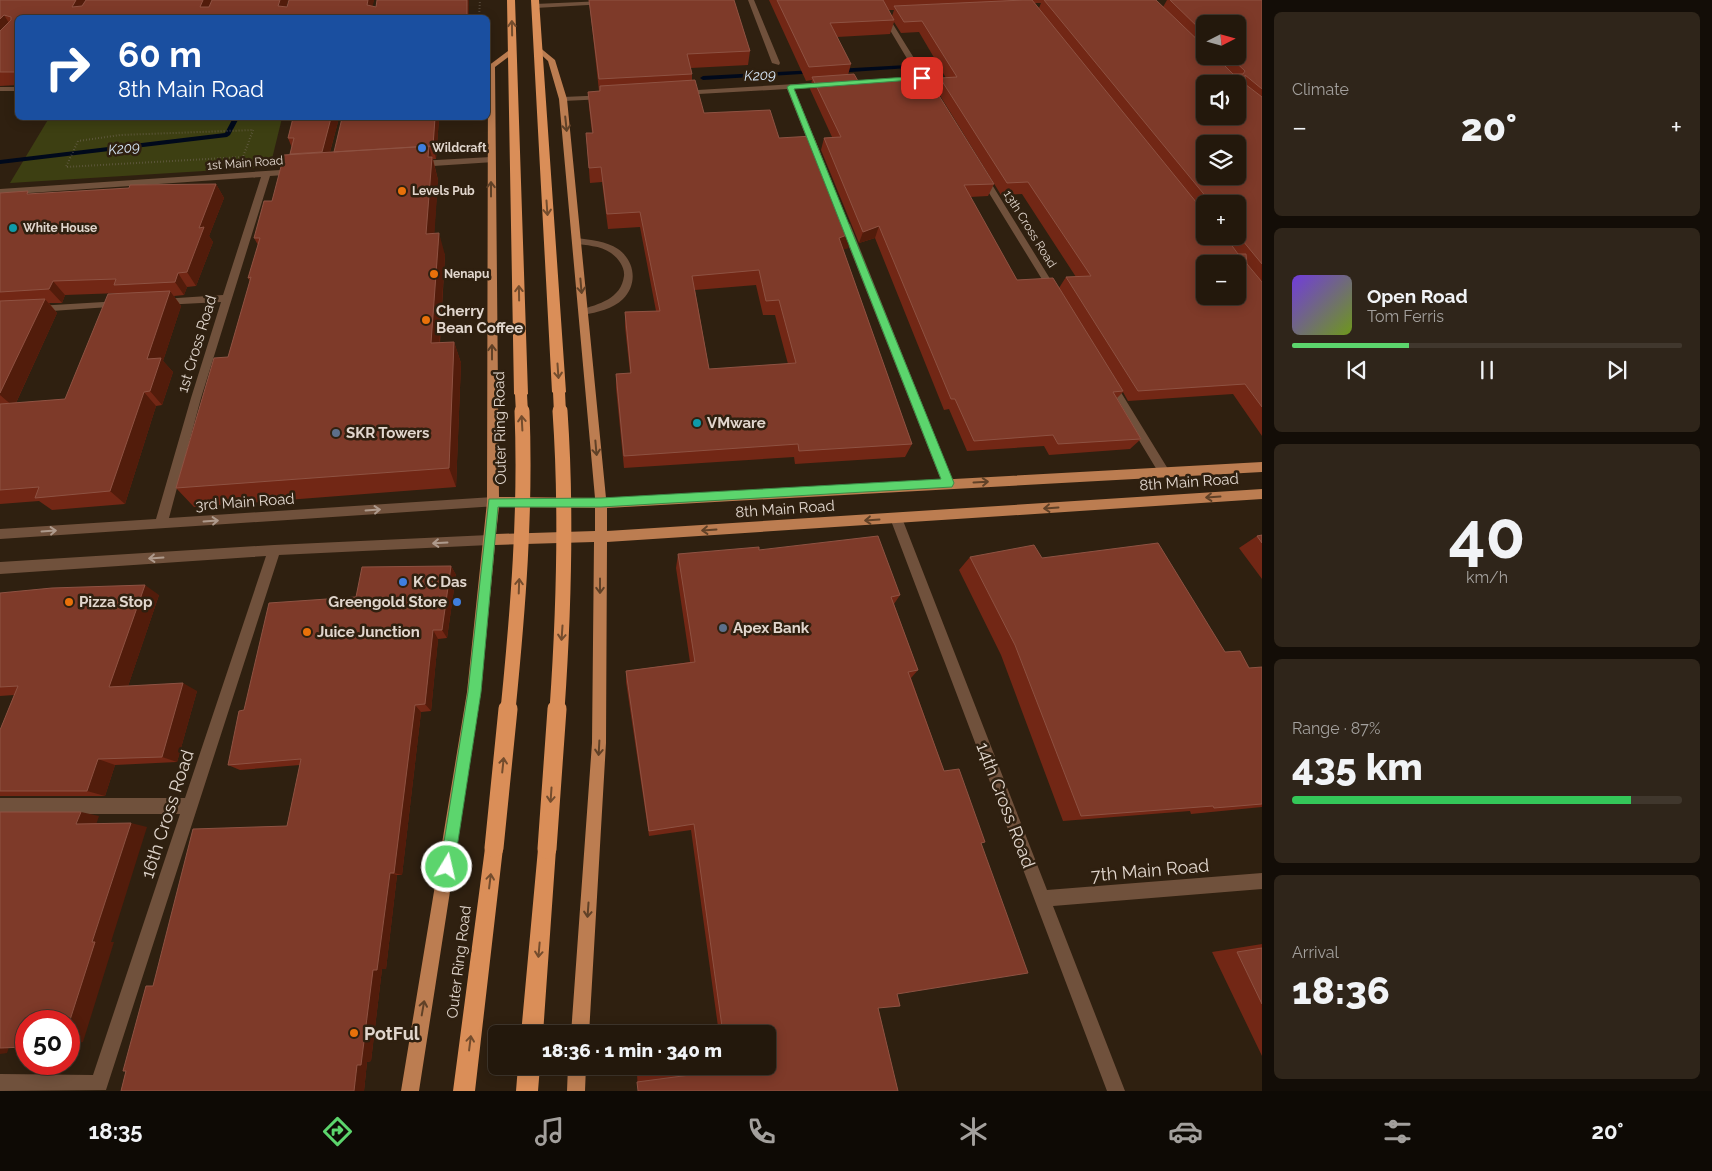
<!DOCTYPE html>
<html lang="en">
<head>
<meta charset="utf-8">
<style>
	body { margin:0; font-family:Raleway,sans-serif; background:#2f251a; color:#f1f3f6; height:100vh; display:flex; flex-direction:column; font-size:19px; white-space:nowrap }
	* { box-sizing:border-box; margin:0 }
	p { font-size:16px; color:#a3a09d }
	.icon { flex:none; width:28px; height:28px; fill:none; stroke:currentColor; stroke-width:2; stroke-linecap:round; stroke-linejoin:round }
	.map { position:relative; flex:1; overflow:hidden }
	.sheet { display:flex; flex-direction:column; gap:12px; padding:12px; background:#130d07; width:450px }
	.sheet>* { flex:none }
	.hud { position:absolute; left:15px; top:15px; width:475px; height:105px; border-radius:8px; box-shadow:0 2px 12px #0003,0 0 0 1px #40372d; background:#1a4fa0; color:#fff; overflow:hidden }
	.needle { width:32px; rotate:84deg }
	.buttons { position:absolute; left:1196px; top:15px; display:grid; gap:10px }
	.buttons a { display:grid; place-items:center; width:50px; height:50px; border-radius:8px; background:#23180c; box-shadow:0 2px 12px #0003,0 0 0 1px #40372d; font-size:25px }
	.speed { position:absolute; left:15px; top:1010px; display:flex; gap:10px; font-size:25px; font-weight:700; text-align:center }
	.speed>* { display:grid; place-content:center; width:65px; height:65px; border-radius:50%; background:#23180c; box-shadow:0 2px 12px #0003,0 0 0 1px #40372d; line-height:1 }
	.speed .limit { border:8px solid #d22; background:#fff; color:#111 }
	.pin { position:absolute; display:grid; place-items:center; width:42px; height:42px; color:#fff; margin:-21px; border-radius:10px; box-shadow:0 2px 8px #0006 }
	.me { position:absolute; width:55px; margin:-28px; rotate:9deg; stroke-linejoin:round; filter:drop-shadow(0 0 4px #0008) }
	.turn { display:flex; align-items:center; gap:18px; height:105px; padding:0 20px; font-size:22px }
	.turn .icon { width:65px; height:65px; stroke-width:2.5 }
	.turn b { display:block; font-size:35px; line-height:42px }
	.big { font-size:38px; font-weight:800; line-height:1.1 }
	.sheet .card { flex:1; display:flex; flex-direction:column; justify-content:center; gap:8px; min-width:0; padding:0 18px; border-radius:8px; background:#2f251a }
	.sheet .dial { align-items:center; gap:0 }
	.dial b { font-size:65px; line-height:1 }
	.song { display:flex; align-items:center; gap:15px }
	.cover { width:60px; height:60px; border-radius:8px; background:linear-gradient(135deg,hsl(260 70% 55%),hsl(80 70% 35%)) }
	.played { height:5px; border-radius:2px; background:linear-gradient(90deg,#5cd56d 30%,#40372d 30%) }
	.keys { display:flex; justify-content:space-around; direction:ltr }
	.heat { display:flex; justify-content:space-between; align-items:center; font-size:28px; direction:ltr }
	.charge { height:8px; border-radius:4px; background:linear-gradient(90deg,#34c759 87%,#40372d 0) }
	.trip { position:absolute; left:488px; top:1025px; width:288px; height:50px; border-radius:8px; background:#23180c; box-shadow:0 2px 12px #0003,0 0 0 1px #40372d; font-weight:800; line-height:50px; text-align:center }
	.menu { display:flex; height:80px; justify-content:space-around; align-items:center; background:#0e0a05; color:#a3a09d }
	.menu .icon { width:35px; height:35px }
	.menu .selected { color:#5cd56d }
	.menu b { font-size:22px; color:#f1f3f6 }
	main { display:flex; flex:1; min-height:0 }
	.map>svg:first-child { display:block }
</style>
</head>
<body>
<main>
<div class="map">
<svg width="1262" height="1091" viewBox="0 0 1262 1091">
	<rect width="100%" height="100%" fill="#2f2010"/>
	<!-- green -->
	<path fill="#3d3f12" d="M49 118H282L270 167 10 183Z"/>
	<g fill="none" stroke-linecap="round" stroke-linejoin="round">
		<!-- stream -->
		<path fill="#00091b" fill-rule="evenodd" d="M907 65 909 66V68L836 73 833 71 836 69Z
			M816 70 818 71V73L703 80 700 78 703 76Z
			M233 118H239L230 135 227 137 0 164V160L225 133Z"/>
		<!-- path -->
		<path stroke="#786b5e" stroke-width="2" stroke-dasharray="0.5 2.5" stroke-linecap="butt" d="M479 18 480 0
			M253 130 243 157 66 167 78 141 120 135Z"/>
		<!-- minor -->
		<path fill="#70513c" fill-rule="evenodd" d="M748 0H754L780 63 779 65 772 63Z
			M872 0H878L935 92 934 94 927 92Z
			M604 1 606 2V4L535 8 532 6 535 4Z
			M828 82 832 84 831 86 794 88 820 152 816 155 812 152 787 89 681 95 677 93 681 91Z
			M0 87H18V91H0Z
			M609 95V99H606L563 101 559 99 563 97Z
			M491 157 494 158V162L418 167 414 164 418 161Z
			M296 169 300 172 299 174 270 176 201 398 169 518 493 497 497 498 499 502 497 506 0 539V529L156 519 191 398 221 302 162 305 157 302 162 299 223 295 261 177 0 195V189Z
			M982 172 986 175 1057 290V294H1051L978 175Z
			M845 221 850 224 954 483 952 486 948 488 942 483 840 224Z
			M577 238C591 240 606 241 618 249 635 261 638 284 623 299 613 309 597 312 584 315L579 312 580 310C599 304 621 299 624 276 625 267 618 258 611 253 600 245 586 246 574 243V239Z
			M120 301 125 304 124 306 37 312 32 309 37 306Z
			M1110 380 1114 381 1168 469 1170 472 1168 475H1160L1105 384Z
			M896 513 900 514 902 518 1047 890 1262 873V889L1053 906 1125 1091H1107L890 518 892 514Z
			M489 535 493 536 495 540 493 544 489 545 279 555 106 1090 0 1091V1074L93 1075 180 814H0V798H185L266 556 0 574V562L274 545Z"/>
		<!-- major -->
		<path fill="#bc7d51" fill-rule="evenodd" d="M538 46 555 60 567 99 606 498 1262 462V472L607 508V531L1262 489V499L607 542 606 743 589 1034H571L592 743 594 542 495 545 481 692 419 1091H401L467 692 487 502 488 66 512 48H515V52L495 67 499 497 595 498 559 99 548 61 534 48ZM499 507 595 508V531L496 534Z
			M568 1066H586L585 1091H567Z"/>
		<!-- highway -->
		<path fill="#da8e58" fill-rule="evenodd" d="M507 0H515L528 394 521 399 514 394Z
			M531 0H539L566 392 559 397 552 392Z
			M494 839 501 841 503 848 475 1091H453L485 848 487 841Z
			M547 840 554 842 556 849 543 1034H521L538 849 540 842Z
			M518 1066H540L538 1091H516Z"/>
		<!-- highway-bridge-far2 -->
		<path stroke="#da8e58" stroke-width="12" d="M559 392 560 413
			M521 394 522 413"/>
		<!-- highway-bridge-far1 -->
		<path stroke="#da8e58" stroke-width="15" d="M508 710C518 610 526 511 522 411
			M557 710C564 610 567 511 560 411"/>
		<!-- highway-bridge -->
		<path stroke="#da8e58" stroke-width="19" d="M494 848 508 709
			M547 849 557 709"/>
	</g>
	<!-- wall -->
	<path fill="#722715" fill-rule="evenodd" d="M0 0H288L286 7 374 0 372 6 376 7 377 0H469V18H18V85L0 86Z
		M589 0H734L750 51 748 65 691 68 692 74V81L704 113 779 138 852 233 848 248 843 249 912 444 905 457 795 464 794 457 624 468 616 388V374L630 373 625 327V312L656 311 640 227 608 229 602 182 590 183 586 133H592L589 107 588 92 599 91ZM756 285 763 315H775L788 364 709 369 695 290Z
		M769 0H1156L1163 7 1167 0H1262V436L1233 394 1128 401 1123 392 1117 398 1141 439 1130 449 1049 455 1044 446 967 451 949 409 944 410 875 238 859 243 821 150 824 138 832 137 810 89 812 80 806 81ZM1035 3H1041L1039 8ZM888 10H894L892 16ZM894 22 901 33 919 32 946 78H940L936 89 1001 195 1022 194 1076 277H1066L1059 288 1017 280 970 197 988 196 994 184 848 75 851 64 837 37 890 34ZM1205 24 1238 56H1205ZM1205 204H1238V236H1205Z
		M293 118H339L330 152H334L439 118 436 159H433L438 180 434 233 445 255 440 343 454 342 461 363 456 487 194 507 176 488 228 357 250 281 248 278 258 245 254 238 272 201 290 154 292 148 288 138Z
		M216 184 224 198 209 236 213 242 196 286 187 287 184 295 174 296 181 306 163 361 173 372 162 405 156 406 125 504 52 510 39 501 0 504V193L30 194ZM120 293 65 399 16 403 57 313 49 303H62L65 295Z
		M1262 535V579L1239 548 1257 536Z
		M759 550 900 595 894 604 918 670 911 678 944 771 985 842 981 843 897 994 878 1008 898 1091H638L637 1074 699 1066H766V1034H719L691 830 649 836 626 682V671L690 662 676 568 678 554Z
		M970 557 1042 558 1225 652 1249 668 1262 667V807L1191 814 1190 811 1063 821 1001 655 959 570Z
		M451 566 456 575 447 638 438 639 431 711 421 712 402 875H397L386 969H382L371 1061 367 1062 364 1091H121L146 986H153L287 826 300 765 240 770 228 765 244 710 356 597Z
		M0 593 159 595 128 686 197 691 177 762 115 765 105 796H0V730L14 695 0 696Z
		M1262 944V1056L1212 952Z"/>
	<!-- shaded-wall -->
	<path fill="#521c0b" d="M76 0H92L81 18 72 7Z
		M203 0H213L207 18 200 7Z
		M280 0H288L283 18 278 6Z
		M368 0H374L370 18 367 5Z
		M467 0H469V18H467Z
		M4 15 12 28 0 41V19Z
		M331 118H339L326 166 321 153Z
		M435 118H439L436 159 433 146Z
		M429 146 438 180 433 256 426 234 428 157Z
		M216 184 224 198 209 236 213 242 196 286 187 272 199 228Z
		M879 226 875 238 859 243 863 232Z
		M439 233 445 255 438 364 431 343Z
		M852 233 848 248 835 253 839 238Z
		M178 273 187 287 184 295 175 282Z
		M53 281 65 295 62 303 49 289Z
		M170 291 181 306 163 361 173 372 162 405 150 391 147 359Z
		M45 299 57 313 14 407 0 395V393Z
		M454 342 461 363 456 487 449 468Z
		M144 392 156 406 125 504 110 491Z
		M451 566 456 575 447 638 442 630Z
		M145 585 159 595 125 695 109 687Z
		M433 630 438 639 431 711 425 704Z
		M183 683 197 691 177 762 162 757Z
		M415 705 421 712 402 875 394 873Z
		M98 759 115 765 105 796 87 791Z
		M81 812 99 816 95 828 76 824Z
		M131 823 147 827 111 942H114L83 1042 69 1045V1023L92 942Z
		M390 873 397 875 386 969H382L371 1061 367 1062 364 1091H354L357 1065Z
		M10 1044 7 1053 0 1054V1046Z"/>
	<!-- building -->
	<path fill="#7e3a29" stroke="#8e5242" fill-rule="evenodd" d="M0 0H76L72 7 82 6 86 0H203L200 7H209L212 0H280L278 6 287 7 289 0H368L367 5 376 7 377 0H467V18H18V72H0V31L11 20V17L4 15 0 19Z
		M589 0H734L750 51 687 54 692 74 599 79Z
		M777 0H883L894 20 830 23 851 64 809 67Z
		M1024 0H1032L1205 213V236H1225L1238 254H1246L1247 264 1262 282V407L1245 384 1138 391 1066 277 1091 276 1028 182 1007 183 940 78 957 77 922 21 904 22 894 6ZM1205 264H1238V296H1205Z
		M1044 0H1156L1205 47V56H1215L1233 74H1243L1245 71 1229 56H1238V24H1205V34L1170 0H1262V89L1245 75V84L1262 97V264L1238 235V204H1212ZM1205 84H1238V116H1205ZM1205 144H1238V176H1205Z
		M854 74 858 81 928 78 994 184 964 185 1017 280 1053 278 1123 391 1113 392 1141 439 1058 444 1053 435 974 441 955 399H951L879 226 863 232 824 138 841 137 812 77Z
		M695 80 704 113 770 110 779 138 813 136 852 233 839 238 912 444 799 451 798 444 624 456 616 374 631 373 625 312 660 311 640 212 607 214 601 167 589 168 586 133H593L588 92 600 91V86ZM759 270 766 301 779 300 796 363 709 369 692 276Z
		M293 118H331L322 152 290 154 294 138H288Z
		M342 118H435L433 146 334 152Z
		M429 146 428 157H432L426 234 439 233 431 343 454 342 449 468 176 488 214 358 228 357 251 277 248 278 260 238H254L264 201H272L284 155Z
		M216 184 199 228 204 227 187 272 178 273 175 282 114 285 116 279 53 281 49 289 0 292V193L28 191 27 194 129 188 130 185Z
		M170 291 147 359 161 358 150 391 144 392 110 491 35 498 39 487 0 490V404L65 399 108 294Z
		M45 299 0 393V301Z
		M1262 535V543L1257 536Z
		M878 536 900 595 891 597 918 670 908 672 944 771 959 769 985 842 981 843 1028 973 897 994 900 1006 878 1008 898 1091H638L637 1082 728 1070V1066H766V1034H723L694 824 649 831 626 671 695 662 678 554 759 547V550Z
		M1158 543 1225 652 1240 651 1249 668 1262 667V804L1214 808 1213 806 1081 816 1015 645 970 557 1034 545 1042 558Z
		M451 566 442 630H433L425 704 415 705 394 873H390L377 970H373L361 1065H357L354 1091H121L126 1071H123L146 986H153L193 829 287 826 301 759 228 765 239 711 244 710 269 603 356 597 362 567Z
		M145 585 109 687 183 683 162 757 98 759 87 791H0V730L18 686 0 687V593L52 588Z
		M0 812H81L76 824 131 823 92 942H95L69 1023V1021H26V1047L0 1048Z
		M1262 948V1004L1237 952Z"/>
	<!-- one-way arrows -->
	<defs><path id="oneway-shaft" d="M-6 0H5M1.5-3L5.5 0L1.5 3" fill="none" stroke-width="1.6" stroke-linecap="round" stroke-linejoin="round" transform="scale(1.25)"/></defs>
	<g stroke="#734c2d">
		<use href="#oneway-shaft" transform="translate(512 28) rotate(-91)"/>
		<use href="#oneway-shaft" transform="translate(547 208) rotate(86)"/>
		<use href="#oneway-shaft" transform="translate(519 293) rotate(-91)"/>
		<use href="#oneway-shaft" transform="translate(558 371) rotate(86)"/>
		<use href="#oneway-shaft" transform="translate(522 423) rotate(-93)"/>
		<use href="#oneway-shaft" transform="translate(519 586) rotate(-88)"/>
		<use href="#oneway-shaft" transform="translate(562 633) rotate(94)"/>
		<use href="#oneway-shaft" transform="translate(503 765) rotate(-84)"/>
		<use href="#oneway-shaft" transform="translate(551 795) rotate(94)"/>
		<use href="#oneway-shaft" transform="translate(490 881) rotate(-83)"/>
		<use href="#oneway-shaft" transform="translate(539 950) rotate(95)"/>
		<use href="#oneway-shaft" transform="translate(470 1043) rotate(-83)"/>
	</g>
	<g stroke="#604127">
		<use href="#oneway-shaft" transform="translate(566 124) rotate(84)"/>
		<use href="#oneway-shaft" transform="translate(491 189) rotate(-90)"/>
		<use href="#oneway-shaft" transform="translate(581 286) rotate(85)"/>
		<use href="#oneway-shaft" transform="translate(492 352) rotate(-90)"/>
		<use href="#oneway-shaft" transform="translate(596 448) rotate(85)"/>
		<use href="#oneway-shaft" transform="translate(981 482) rotate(-3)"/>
		<use href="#oneway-shaft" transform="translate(1213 497) rotate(176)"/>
		<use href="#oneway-shaft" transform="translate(1051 508) rotate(176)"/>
		<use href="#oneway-shaft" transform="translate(872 520) rotate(176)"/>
		<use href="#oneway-shaft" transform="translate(709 530) rotate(176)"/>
		<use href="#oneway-shaft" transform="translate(600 586) rotate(90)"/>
		<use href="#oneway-shaft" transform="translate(599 748) rotate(93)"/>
		<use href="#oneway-shaft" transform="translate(588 910) rotate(94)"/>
		<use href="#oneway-shaft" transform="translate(423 1008) rotate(-80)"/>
	</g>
	<g stroke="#ae9a8c">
		<use href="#oneway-shaft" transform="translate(373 510) rotate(-4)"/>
		<use href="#oneway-shaft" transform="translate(211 521) rotate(-4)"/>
		<use href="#oneway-shaft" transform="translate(49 531) rotate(-4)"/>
		<use href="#oneway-shaft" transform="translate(440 543) rotate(177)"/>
		<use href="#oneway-shaft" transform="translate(156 558) rotate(176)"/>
	</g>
	<!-- route -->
	<path fill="#5cd56d" stroke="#3c8a47" d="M922 76 925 79 794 89 954 483 952 487 601 507H498L481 692 454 867 452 872 447 874 442 872 440 867 468 692 489 499 601 498 941 479 787 87 790 85Z"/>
	<!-- markers -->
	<g fill="#3f7fe0" stroke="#2f2010" stroke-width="2">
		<circle cx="422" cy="148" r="5"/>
		<circle cx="403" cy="582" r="5"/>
		<circle cx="457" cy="602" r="5"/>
	</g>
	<g fill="#e8710a" stroke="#2f2010" stroke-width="2">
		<circle cx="402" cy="191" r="5"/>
		<circle cx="434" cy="274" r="5"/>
		<circle cx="426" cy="320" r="5"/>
		<circle cx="69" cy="602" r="5"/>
		<circle cx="307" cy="632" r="5"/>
		<circle cx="354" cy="1033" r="5"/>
	</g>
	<g fill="#0f9aa8" stroke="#2f2010" stroke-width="2">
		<circle cx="13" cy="228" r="5"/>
		<circle cx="697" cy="423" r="5"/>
	</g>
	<g fill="#5c6f8a" stroke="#2f2010" stroke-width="2">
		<circle cx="336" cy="433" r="5"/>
		<circle cx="723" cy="628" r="5"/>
	</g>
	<g text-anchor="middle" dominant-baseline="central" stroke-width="5" stroke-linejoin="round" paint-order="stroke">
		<!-- far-poi labels -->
		<g font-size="12" font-weight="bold" fill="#e1d6cd" stroke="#2f2010" text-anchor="start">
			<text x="432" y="148">Wildcraft</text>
			<text x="412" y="191">Levels Pub</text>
			<text x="23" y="228">White House</text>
			<text x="444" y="274">Nenapu</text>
		</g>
		<!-- far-street labels -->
		<g font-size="12" fill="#e1d6cd" stroke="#2f2010">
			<text transform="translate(245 163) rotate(-4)">1st Main Road</text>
			<text transform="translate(1030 229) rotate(58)">13th Cross Road</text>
		</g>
		<!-- far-water labels -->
		<g font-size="14" font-style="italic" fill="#d6e6f7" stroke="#2f2010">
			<text transform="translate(760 75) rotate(-3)">K209</text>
			<text transform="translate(124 148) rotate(-7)">K209</text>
		</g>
		<!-- poi labels -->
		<g font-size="15" font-weight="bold" fill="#e1d6cd" stroke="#2f2010" text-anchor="start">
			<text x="436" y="311">Cherry<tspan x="436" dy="17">Bean Coffee</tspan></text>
			<text x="707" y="423">VMware</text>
			<text x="346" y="433">SKR Towers</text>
			<text x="413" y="582">K C Das</text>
			<text x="79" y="602">Pizza Stop</text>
			<text x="447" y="602" text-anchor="end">Greengold Store</text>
			<text x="733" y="628">Apex Bank</text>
			<text x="317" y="632">Juice Junction</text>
		</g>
		<!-- street labels -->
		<g font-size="15" fill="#e1d6cd" stroke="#2f2010">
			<text transform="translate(197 344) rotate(-73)">1st Cross Road</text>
			<text transform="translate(500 428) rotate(-91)">Outer Ring Road</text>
			<text transform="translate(1189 482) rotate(-4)">8th Main Road</text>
			<text transform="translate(245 502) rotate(-4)">3rd Main Road</text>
			<text transform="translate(785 509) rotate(-4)">8th Main Road</text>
			<text transform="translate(459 962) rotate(-83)">Outer Ring Road</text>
		</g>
		<!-- near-street labels -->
		<g font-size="18" fill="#e1d6cd" stroke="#2f2010">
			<text transform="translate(1006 805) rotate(69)">14th Cross Road</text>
			<text transform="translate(167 814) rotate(-72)">16th Cross Road</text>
			<text transform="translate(1150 870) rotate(-5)">7th Main Road</text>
		</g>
		<!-- near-poi labels -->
		<g font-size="18" font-weight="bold" fill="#e1d6cd" stroke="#2f2010" text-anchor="start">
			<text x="364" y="1033">PotFul</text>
		</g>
	</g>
</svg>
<div class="buttons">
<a><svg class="needle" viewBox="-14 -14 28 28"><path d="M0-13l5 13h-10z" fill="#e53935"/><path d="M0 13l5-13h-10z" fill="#a3a09d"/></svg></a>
<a><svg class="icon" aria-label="sound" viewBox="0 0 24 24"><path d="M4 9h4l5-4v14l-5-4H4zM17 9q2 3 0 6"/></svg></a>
<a><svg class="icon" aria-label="layers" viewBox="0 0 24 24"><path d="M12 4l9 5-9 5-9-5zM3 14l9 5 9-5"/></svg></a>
<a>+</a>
<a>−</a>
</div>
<div class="speed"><div class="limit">50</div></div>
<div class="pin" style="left:922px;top:78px;background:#d93025"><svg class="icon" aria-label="arrive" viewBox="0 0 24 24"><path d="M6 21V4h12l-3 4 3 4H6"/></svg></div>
<svg class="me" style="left:447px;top:867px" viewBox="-20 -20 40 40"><circle r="17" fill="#5cd56d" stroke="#fff" stroke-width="3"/><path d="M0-11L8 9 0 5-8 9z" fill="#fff"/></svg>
<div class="trip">18:36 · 1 min · 340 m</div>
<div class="hud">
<div class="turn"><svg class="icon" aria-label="right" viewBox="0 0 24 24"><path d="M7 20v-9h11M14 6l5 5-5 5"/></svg><div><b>60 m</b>8th Main Road</div></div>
</div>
</div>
<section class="sheet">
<div class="card"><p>Climate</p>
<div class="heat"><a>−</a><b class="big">20°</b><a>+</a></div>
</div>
<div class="card">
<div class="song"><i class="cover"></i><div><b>Open Road</b><p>Tom Ferris</p></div></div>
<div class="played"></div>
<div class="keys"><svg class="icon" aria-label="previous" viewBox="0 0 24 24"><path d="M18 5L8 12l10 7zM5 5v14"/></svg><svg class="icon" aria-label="pause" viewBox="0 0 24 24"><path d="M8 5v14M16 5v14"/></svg><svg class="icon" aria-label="next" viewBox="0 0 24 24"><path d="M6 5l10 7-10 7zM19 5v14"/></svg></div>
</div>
<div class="card dial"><b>40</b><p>km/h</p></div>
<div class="card"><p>Range · 87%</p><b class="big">435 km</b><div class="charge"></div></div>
<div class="card"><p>Arrival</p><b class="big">18:36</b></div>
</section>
</main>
<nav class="menu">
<b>18:35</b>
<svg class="icon selected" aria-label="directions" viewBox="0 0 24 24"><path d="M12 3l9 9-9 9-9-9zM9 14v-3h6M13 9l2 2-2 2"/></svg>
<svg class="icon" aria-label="music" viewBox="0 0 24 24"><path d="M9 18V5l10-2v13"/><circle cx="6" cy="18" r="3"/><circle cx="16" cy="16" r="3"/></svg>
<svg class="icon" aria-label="phone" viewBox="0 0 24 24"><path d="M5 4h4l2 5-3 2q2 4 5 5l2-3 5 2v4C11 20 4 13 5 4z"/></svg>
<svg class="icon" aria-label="climate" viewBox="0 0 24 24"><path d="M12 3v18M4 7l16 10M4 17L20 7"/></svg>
<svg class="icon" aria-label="car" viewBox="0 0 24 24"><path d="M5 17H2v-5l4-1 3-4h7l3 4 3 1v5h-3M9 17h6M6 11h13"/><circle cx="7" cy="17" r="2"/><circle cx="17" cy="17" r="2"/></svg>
<svg class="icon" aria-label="filters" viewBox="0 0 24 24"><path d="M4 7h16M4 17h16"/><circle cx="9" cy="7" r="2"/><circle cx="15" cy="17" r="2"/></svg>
<b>20°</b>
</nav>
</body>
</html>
